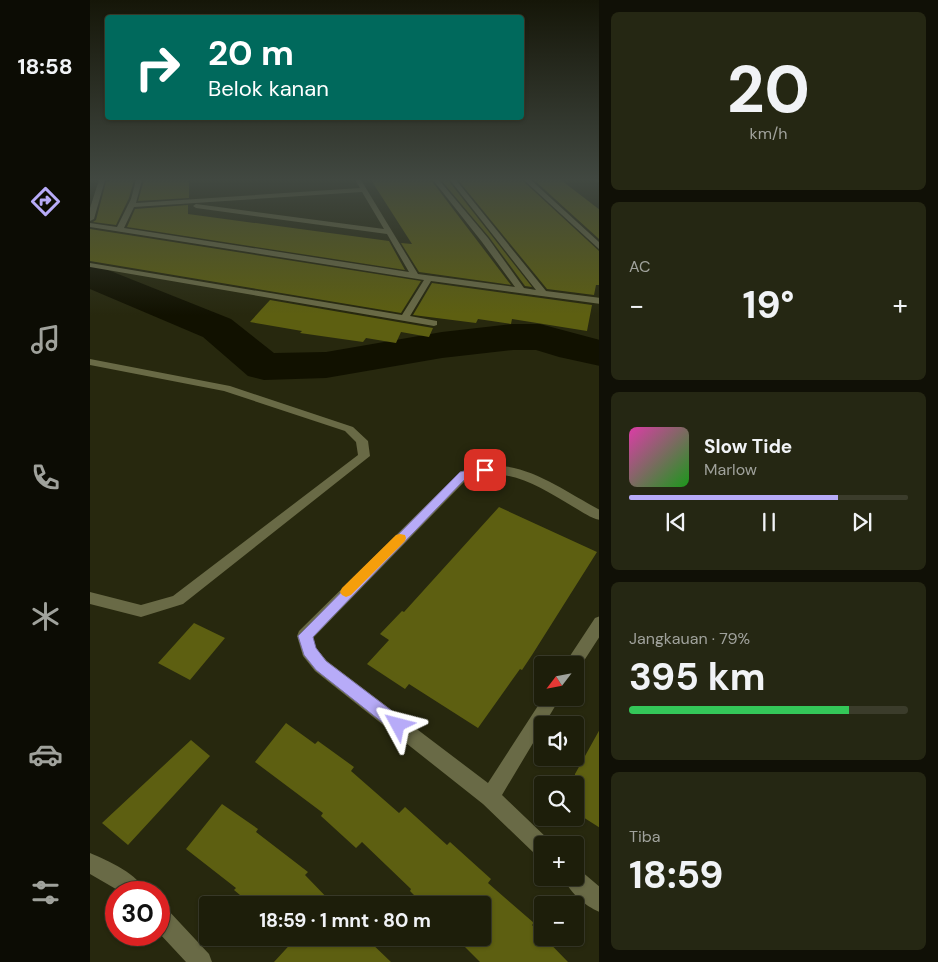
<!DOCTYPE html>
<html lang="id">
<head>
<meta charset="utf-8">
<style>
	body { margin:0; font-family:"DM Sans",sans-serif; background:#252713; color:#f1f3f6; height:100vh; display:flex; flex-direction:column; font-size:19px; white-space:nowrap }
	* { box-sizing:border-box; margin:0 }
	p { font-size:16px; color:#a0a29c }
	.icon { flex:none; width:28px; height:28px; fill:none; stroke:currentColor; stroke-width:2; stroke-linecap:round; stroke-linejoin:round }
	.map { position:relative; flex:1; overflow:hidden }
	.details { display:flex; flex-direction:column; gap:12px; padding:12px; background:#101006; width:339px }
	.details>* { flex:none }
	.guide { position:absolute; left:15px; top:15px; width:419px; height:105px; border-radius:5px; box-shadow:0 1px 4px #0004,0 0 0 1px #3b3c2b; background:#00695c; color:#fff; overflow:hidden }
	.needle { width:32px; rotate:238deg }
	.controls { position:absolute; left:444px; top:656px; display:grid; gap:10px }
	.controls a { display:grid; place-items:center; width:50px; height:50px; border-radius:5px; background:#1d1e0a; box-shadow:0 1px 4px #0004,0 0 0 1px #3b3c2b; font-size:25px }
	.speed { position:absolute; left:15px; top:881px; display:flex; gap:10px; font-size:25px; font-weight:700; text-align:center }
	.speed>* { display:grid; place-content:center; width:65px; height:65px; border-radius:50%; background:#1d1e0a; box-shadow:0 1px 4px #0004,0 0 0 1px #3b3c2b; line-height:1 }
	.speed .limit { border:8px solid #d22; background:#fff; color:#111 }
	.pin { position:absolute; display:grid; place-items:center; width:42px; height:42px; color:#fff; margin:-21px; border-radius:10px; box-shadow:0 2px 8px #0006 }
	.me { position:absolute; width:55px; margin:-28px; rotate:308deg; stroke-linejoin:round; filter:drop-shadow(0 0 4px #0008) }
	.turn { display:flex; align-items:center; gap:18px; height:105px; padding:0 20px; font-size:22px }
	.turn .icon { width:65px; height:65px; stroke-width:2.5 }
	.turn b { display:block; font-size:35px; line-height:42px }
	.big { font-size:38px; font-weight:700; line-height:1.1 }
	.details .card { flex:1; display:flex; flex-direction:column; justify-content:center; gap:8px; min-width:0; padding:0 18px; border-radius:8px; background:#252713 }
	.details .dial { align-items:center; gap:0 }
	.dial b { font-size:65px; line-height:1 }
	.song { display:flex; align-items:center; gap:15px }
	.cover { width:60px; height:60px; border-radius:8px; background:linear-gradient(135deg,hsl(320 70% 55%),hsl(120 70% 35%)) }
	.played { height:5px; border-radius:2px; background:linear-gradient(90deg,#b7abf8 75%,#3b3c2b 75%) }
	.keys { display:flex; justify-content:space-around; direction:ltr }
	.heat { display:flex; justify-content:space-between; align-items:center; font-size:28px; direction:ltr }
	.charge { height:8px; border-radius:4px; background:linear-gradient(90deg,#34c759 79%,#3b3c2b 0) }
	.trip { position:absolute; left:109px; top:896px; width:292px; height:50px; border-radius:5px; background:#1d1e0a; box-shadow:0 1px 4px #0004,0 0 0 1px #3b3c2b; font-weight:700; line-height:50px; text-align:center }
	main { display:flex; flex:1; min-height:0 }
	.menu { display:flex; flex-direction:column; width:90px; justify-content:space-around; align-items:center; background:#0c0c04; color:#a0a29c }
	.menu .icon { width:35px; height:35px }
	.menu .current { color:#b7abf8 }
	.menu b { font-size:22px; color:#f1f3f6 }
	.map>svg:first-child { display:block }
</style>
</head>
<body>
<main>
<nav class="menu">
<b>18:58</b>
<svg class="icon current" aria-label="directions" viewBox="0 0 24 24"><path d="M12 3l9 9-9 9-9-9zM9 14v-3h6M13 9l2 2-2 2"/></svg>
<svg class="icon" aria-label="music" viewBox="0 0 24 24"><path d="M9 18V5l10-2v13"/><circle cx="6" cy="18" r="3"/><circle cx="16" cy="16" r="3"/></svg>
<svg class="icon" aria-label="phone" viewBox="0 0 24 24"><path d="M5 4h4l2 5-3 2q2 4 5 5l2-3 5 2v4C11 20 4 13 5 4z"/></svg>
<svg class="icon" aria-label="climate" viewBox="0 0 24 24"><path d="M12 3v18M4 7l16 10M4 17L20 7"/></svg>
<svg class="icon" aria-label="car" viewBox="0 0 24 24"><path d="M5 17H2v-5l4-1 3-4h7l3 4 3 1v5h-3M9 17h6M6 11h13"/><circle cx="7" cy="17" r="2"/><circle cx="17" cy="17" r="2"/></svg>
<svg class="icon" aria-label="filters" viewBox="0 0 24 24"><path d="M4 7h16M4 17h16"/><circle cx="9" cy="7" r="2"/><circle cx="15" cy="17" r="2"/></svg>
</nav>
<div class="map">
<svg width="510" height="962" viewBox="0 0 510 962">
	<rect width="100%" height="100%" fill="#27280e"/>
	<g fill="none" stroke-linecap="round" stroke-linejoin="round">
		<!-- river -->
		<path fill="#110" fill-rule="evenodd" d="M0 265 13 268 141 319 184 353 236 352 352 332 423 324H450L510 340V366L469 357 446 350H423L352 358 236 378 174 380 158 376 113 337 0 289Z"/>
	</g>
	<!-- building -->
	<path fill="#5d5f11" d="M21 180H44L39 198 26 225 3 222 6 220 16 182Z
		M54 180H99V198L48 201Z
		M281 180H341L421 285 329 272 311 243 322 244Z
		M351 180H358L442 287 435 286 399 237Z
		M368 180H432L510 252V285H506L504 295 457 289Z
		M444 180H471L510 210V240Z
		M98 205V214L299 241 315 270 37 227 45 209Z
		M0 229 331 281 311 313 0 261Z
		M342 283 502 305 497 331 422 319 421 324 388 319 386 323 323 315Z
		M180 300 343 328 339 337 311 332 306 343 276 338 273 342 210 333 212 331 160 322Z
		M409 507 507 552 442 655 432 670 430 669 388 728 319 684 315 689 277 664 299 640 290 634 312 611 314 612Z
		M104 623 135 638 100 680 68 663Z
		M196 723 225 744 228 741 264 767 261 771 309 813 315 807 357 845 360 842 401 879 398 883 444 923 442 925 478 962H390L368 940 370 938H392V907L394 905H334L320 891 321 889 272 842 266 848 231 816 233 813 165 762Z
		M510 729V828L485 812V774Z
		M101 740 120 756 38 845 12 823Z
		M132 804 168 829 166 832 218 872 215 875 244 905H162L144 890 146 888 96 849Z
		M206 938H276L301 962H184Z"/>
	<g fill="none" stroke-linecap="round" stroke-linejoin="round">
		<!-- street -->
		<path fill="#696a46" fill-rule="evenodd" d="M9 180H15L4 219 0 221V208Z
			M46 180H52L46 203 270 188 265 180H271L328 274 425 287 392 242 343 180H349L398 238 434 288 446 290 360 180H366L456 291 510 298V304L341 281 320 316 347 321V325L344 326 0 267V263L312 315 334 280 0 227V223L27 227 41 199ZM272 192 294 229 106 204 103 206 106 208 297 234 319 272 34 228 44 207Z
			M434 180H441L510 243V250Z
			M505 180H510V183Z
			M0 359 140 386 263 427 278 441 280 456 93 604 51 617 0 604V592L51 605 83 596 268 455 266 442 255 431 134 391 0 365Z
			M394 466C436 461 474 491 510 510V520C500 518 491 511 482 506 447 486 420 466 378 478L223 638 226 648 237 661 398 783 453 698H470L412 795 459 840 461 845H452V857L445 854 393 804 225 671 213 656 207 636 209 631 370 472Z
			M510 616V636L488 670 485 671V665H474L505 618Z
			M0 853C17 860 50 875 55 892H31L0 874Z
			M485 868 491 871 510 887V912C496 907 478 891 474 878H485Z
			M69 906 77 909 119 954 122 962H96L69 933Z"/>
	</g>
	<!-- sky -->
	<linearGradient id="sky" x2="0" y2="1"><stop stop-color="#151608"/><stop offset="0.57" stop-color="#414841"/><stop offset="1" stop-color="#414841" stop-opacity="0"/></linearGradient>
	<rect width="510" height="315" fill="url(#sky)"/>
	<!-- route -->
	<path fill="#b7abf8" stroke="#776fa1" d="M395 466 400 470 399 472 377 477 223 637 226 648 236 661 314 720 316 725 314 730 308 732 302 730 226 670 214 655 208 636 370 472Z"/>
	<!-- slow -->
	<path fill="#f59e0b" d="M310 534 315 535 316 538 315 541 261 595 256 597 252 595 250 592 252 588 306 535Z"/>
</svg>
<div class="controls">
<a><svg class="needle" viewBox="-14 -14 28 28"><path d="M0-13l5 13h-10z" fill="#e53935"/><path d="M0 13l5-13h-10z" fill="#a0a29c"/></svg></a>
<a><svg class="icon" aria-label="sound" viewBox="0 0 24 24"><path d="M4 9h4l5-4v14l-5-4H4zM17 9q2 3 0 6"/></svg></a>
<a><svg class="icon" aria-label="search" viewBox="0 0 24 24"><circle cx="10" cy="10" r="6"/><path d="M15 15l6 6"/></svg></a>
<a>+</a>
<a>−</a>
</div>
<div class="speed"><div class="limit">30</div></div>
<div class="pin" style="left:395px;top:470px;background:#d93025"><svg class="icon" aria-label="arrive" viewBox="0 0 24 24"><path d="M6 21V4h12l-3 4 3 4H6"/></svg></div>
<svg class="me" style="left:308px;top:725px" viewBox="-20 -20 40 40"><path d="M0-17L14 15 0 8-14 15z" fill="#b7abf8" stroke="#fff" stroke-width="4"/></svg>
<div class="trip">18:59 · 1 mnt · 80 m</div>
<div class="guide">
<div class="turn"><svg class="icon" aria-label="right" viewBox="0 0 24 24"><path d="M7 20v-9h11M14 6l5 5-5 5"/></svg><div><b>20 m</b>Belok kanan</div></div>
</div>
</div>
<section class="details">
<div class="card dial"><b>20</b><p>km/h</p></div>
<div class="card"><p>AC</p>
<div class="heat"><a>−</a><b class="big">19°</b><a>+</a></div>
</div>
<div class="card">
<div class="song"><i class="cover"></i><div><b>Slow Tide</b><p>Marlow</p></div></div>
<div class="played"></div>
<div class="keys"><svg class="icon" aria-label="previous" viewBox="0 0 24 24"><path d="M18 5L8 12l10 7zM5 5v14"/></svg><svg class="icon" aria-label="pause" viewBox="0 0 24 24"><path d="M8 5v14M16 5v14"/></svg><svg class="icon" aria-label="next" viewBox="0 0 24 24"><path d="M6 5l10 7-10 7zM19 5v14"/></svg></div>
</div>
<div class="card"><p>Jangkauan · 79%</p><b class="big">395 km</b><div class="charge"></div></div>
<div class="card"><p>Tiba</p><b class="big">18:59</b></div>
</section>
</main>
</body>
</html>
